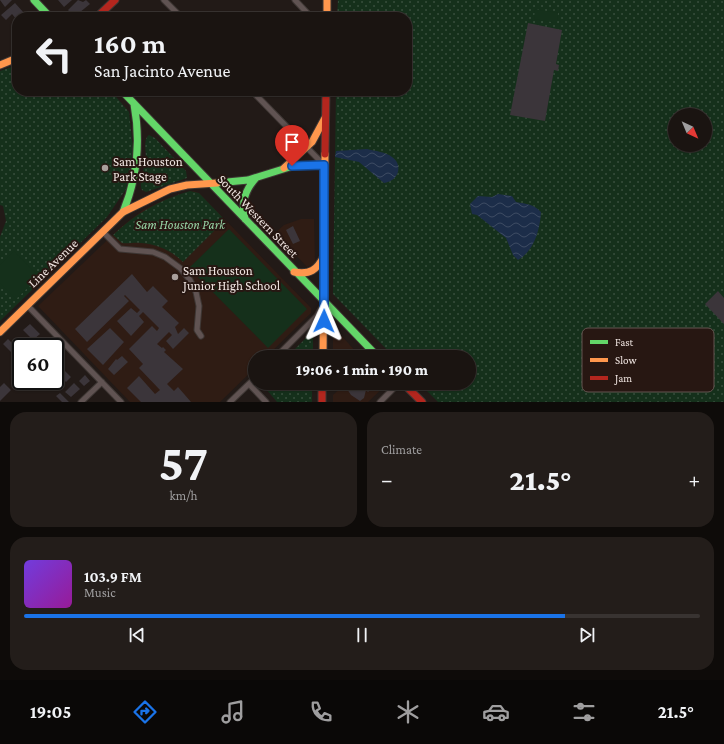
<!DOCTYPE html>
<html lang="en">
<head>
<meta charset="utf-8">
<style>
	body { margin:0; font-family:"Crimson Pro",serif; background:#231d1a; color:#f1f3f6; height:100vh; display:flex; flex-direction:column; font-size:15px; white-space:nowrap }
	* { box-sizing:border-box; margin:0 }
	p { font-size:13px; color:#9f9e9f }
	.icon { flex:none; width:22px; height:22px; fill:none; stroke:currentColor; stroke-width:2; stroke-linecap:round; stroke-linejoin:round }
	.map { position:relative; height:402px; overflow:hidden }
	.drawer { display:flex; flex-direction:column; gap:10px; padding:10px; background:#0e0b09; flex:1 }
	.drawer>* { flex:none }
	.banner { position:absolute; left:12px; top:12px; width:400px; height:84px; border-radius:16px; box-shadow:0 1px 3px #0004,0 0 0 1px #383331; background:#1a1411; color:#f1f3f6; overflow:hidden }
	.needle { width:26px; rotate:136deg }
	.tools { position:absolute; left:668px; top:108px; display:grid; gap:8px }
	.tools a { display:grid; place-items:center; width:44px; height:44px; border-radius:50%; background:#1a1411; box-shadow:0 1px 3px #0004,0 0 0 1px #383331; font-size:20px }
	.speed { position:absolute; left:12px; top:338px; display:flex; gap:8px; font-size:20px; font-weight:700; text-align:center }
	.speed>* { display:grid; place-content:center; width:52px; height:52px; border-radius:50%; background:#1a1411; box-shadow:0 1px 3px #0004,0 0 0 1px #383331; line-height:1 }
	.speed .limit { border:2px solid #111; border-radius:6px; background:#fff; color:#111 }
	.pin { position:absolute; display:grid; place-items:center; width:34px; height:34px; color:#fff; margin:-41px -17px; border-radius:50% 50% 50% 0; rotate:-45deg; box-shadow:0 0 4px #0007 }
	.pin .icon { rotate:45deg }
	.me { position:absolute; width:44px; margin:-22px; rotate:1deg; stroke-linejoin:round; filter:drop-shadow(0 0 3px #0008) }
	.turn { display:flex; align-items:center; gap:14px; height:84px; padding:0 16px; font-size:18px }
	.turn .icon { width:52px; height:52px; stroke-width:2.5 }
	.turn b { display:block; font-size:28px; line-height:34px }
	.big { font-size:30px; font-weight:800; line-height:1.1 }
	.drawer .card { flex:1; display:flex; flex-direction:column; justify-content:center; gap:6px; min-width:0; padding:0 14px; border-radius:16px; background:#231d1a }
	.drawer .dial { align-items:center; gap:0 }
	.dial b { font-size:52px; line-height:1 }
	.song { display:flex; align-items:center; gap:12px }
	.cover { width:48px; height:48px; border-radius:6px; background:linear-gradient(135deg,hsl(260 70% 55%),hsl(300 70% 35%)) }
	.played { height:4px; border-radius:2px; background:linear-gradient(90deg,#1a73e8 80%,#383331 80%) }
	.keys { display:flex; justify-content:space-around; direction:ltr }
	.heat { display:flex; justify-content:space-between; align-items:center; font-size:22px; direction:ltr }
	.drawer .tiles { flex:1; display:grid; gap:10px; grid-template-columns:1fr 1fr }
	.card:last-child { grid-column:span 2 }
	.trip { position:absolute; left:248px; top:350px; width:228px; height:40px; border-radius:20px; background:#1a1411; box-shadow:0 1px 3px #0004,0 0 0 1px #383331; font-weight:800; line-height:40px; text-align:center }
	.tabs { display:flex; height:64px; justify-content:space-around; align-items:center; background:#0a0807; color:#9f9e9f }
	.tabs .icon { width:28px; height:28px }
	.tabs .active { color:#1a73e8 }
	.tabs b { font-size:18px; color:#f1f3f6 }
	.map>svg:first-child { display:block }
</style>
</head>
<body>
<div class="map">
<svg width="724" height="402" viewBox="0 0 724 402">
	<defs>
		<pattern id="green-dots" width="8" height="8" patternUnits="userSpaceOnUse"><rect width="8" height="8" fill="#15301b"/><path d="M2 2h.1M6 6h.1" fill="none" stroke="#384e3c" stroke-width="1.8" stroke-linecap="round"/></pattern>
		<pattern id="water-waves" width="16" height="10" patternUnits="userSpaceOnUse"><rect width="16" height="10" fill="#1c2d49"/><path d="M0 5q4-4 8 0t8 0" fill="none" stroke="#3d4b63"/></pattern>
	</defs>
	<rect width="100%" height="100%" fill="#221a17"/>
	<!-- built -->
	<path fill="#2f1c14" d="M194 191 199 193 311 308V313L266 357H255V368L220 402H130L38 306 121 227 143 210 166 199Z
		M301 219H314L315 261 314 264 307 267 275 233 284 225Z
		M335 332 339 333 358 354 355 357H333V335Z
		M346 383H386V385L368 402H333V395Z"/>
	<!-- green -->
	<path fill="url(#green-dots)" fill-rule="evenodd" d="M338 0H724V402H438L419 383H469V357H394L333 294 336 91H407V17H337ZM675 115H705V145H675Z
		M17 65V91H111L129 112 133 149 130 173 126 189 107 217 0 321V237L6 221 3 206 0 205V71Z
		M149 135 155 138 186 171 187 178 146 192 142 190C138 183 145 167 146 159 146 152 143 139 149 135Z
		M190 191 199 193 225 220 183 262C172 251 157 244 141 243 134 242 128 244 122 243L113 235C136 213 160 200 190 191Z
		M313 331V357H287Z
		M261 383H312V402H277Z"/>
	<!-- pitch -->
	<path fill="#15301b" d="M535 9 558 13 557 23 534 19Z
		M229 229 307 309 268 348 189 268Z
		M14 251 39 277 16 299 0 283V265Z"/>
	<!-- water -->
	<path fill="url(#water-waves)" d="M367 149C375 151 386 152 392 157 404 165 398 182 384 183L359 162 335 157 336 151Z
		M498 194 512 196 516 202C527 204 533 204 541 212 540 230 534 251 518 260L513 255 506 238 477 215 472 214 470 204 478 196 492 197Z"/>
	<!-- building -->
	<path fill="#3b353a" d="M0 0H12L5 7Z
		M58 0H72L64 7Z
		M78 0 83 2 86 0 90 4 74 17 68 10Z
		M15 3 24 13 17 17V20L12 14 6 20 1 15Z
		M528 23 562 30 556 64 559 65 558 71 554 70 545 121 510 115Z
		M293 226 300 241 293 244 286 230Z
		M132 274 147 292 153 286 168 301 162 307 179 323 175 327 178 334 184 328 189 333 173 349 166 341 172 335 169 332 157 344 162 348 163 347 166 350 164 352 183 369 167 384 174 391 178 387 191 402H141L127 388 139 376 155 394 160 390 139 368 143 364 129 349 152 326 157 331 159 328 143 312 139 316 144 322 131 336 117 321 131 308 137 313 140 310 125 295 124 296 129 301 87 342 75 329Z
		M718 291 724 298V324L705 304Z
		M30 324 40 334 33 340 23 330Z
		M110 328 124 342 103 365 87 349Z
		M8 339 16 347 11 352 3 344Z
		M56 355 64 363 56 371 55 369Z
		M122 356 128 362 114 375 108 369 116 359 117 360Z
		M62 368 71 377 66 382 57 373Z
		M85 375 90 381 84 386 79 381Z
		M4 383 11 390 0 401V387Z
		M74 383 80 389 71 397 65 392Z
		M348 383 350 384 377 383 368 392 366 390 364 398 360 401 351 395 345 386Z
		M60 393 69 402H62L56 396Z"/>
	<g fill="none" stroke-linecap="round" stroke-linejoin="round">
		<!-- street casing -->
		<g stroke="#3e3734" stroke-width="7">
			<path id="street" d="M164 0 181 17
				M295 0 311 17
				M252 91 324 165
				M103 232 120 249 153 252 165 257 180 268 190 280 196 292 199 306 197 330 201 336
				M27 305 121 402
				M276 357 317 316 322 307
				M249 384 266 402
				M81 402 102 382
				M230 402 255 378
				M380 402 399 383"/>
		</g>
		<!-- fast casing -->
		<g stroke="#3e3734" stroke-width="9">
			<path id="fast" d="M34 0 50 17
				M122 91 378 357
				M217 183 248 180 293 166 324 165
				M123 212C138 176 141 142 134 104
				M245 219C241 202 245 190 256 178"/>
		</g>
		<!-- slow casing -->
		<g stroke="#3e3734" stroke-width="9">
			<path id="slow" d="M327 0V17
				M0 65 17 58
				M284 168 312 142 325 118
				M294 272C310 275 317 270 324 256
				M0 332 123 212 170 189 187 185 217 183
				M323 357 325 154"/>
		</g>
		<!-- jam casing -->
		<g stroke="#3e3734" stroke-width="9">
			<path id="jam" d="M97 17 115 0
				M325 154 326 91
				M322 383V402
				M403 383 422 402"/>
		</g>
		<!-- street -->
		<use href="#street" stroke="#605352" stroke-width="5"/>
		<!-- fast -->
		<use href="#fast" stroke="#63d668" stroke-width="7"/>
		<!-- slow -->
		<use href="#slow" stroke="#ff974d" stroke-width="7"/>
		<!-- jam -->
		<use href="#jam" stroke="#b3261e" stroke-width="7"/>
	</g>
	<g fill="none" stroke-linecap="round" stroke-linejoin="round">
		<!-- route casing -->
		<g stroke="#114b97" stroke-width="10">
			<path id="route" d="M292 166 324 165V321"/>
		</g>
		<!-- route -->
		<use href="#route" stroke="#1a73e8" stroke-width="7"/>
	</g>
	<!-- markers -->
	<g fill="#a99f9b" stroke="#271712" stroke-width="1.5">
		<circle cx="105" cy="168" r="4"/>
		<circle cx="175" cy="277" r="4"/>
	</g>
	<g text-anchor="middle" dominant-baseline="central" stroke-width="4" stroke-linejoin="round" paint-order="stroke">
		<!-- poi labels -->
		<g font-size="13" fill="#f1e6e2" stroke="#271712" text-anchor="start">
			<text x="113" y="161">Sam Houston<tspan x="113" dy="15">Park Stage</tspan></text>
			<text x="183" y="270">Sam Houston<tspan x="183" dy="15">Junior High School</tspan></text>
		</g>
		<!-- street labels -->
		<g font-size="13" fill="#f1e6e2" stroke="#271712">
			<text transform="translate(258 216) rotate(46)">South Western Street</text>
			<text transform="translate(53 263) rotate(-44)">Line Avenue</text>
		</g>
		<!-- park labels -->
		<g font-size="13" font-style="italic" fill="#97d4a5" stroke="#271712">
			<text x="180" y="224">Sam Houston Park</text>
		</g>
	</g>
	<!-- legend -->
	<rect x="582" y="328" width="132" height="64" rx="6" fill="#271712" stroke="#645550" stroke-width="1"/>
	<rect x="590" y="340" width="18" height="4" fill="#63d668"/>
	<rect x="590" y="358" width="18" height="4" fill="#ff974d"/>
	<rect x="590" y="376" width="18" height="4" fill="#b3261e"/>
	<g font-size="11" fill="#f1e6e2">
		<text x="615" y="346">Fast</text>
		<text x="615" y="364">Slow</text>
		<text x="615" y="382">Jam</text>
	</g>
</svg>
<div class="tools">
<a><svg class="needle" viewBox="-14 -14 28 28"><path d="M0-13l5 13h-10z" fill="#e53935"/><path d="M0 13l5-13h-10z" fill="#9f9e9f"/></svg></a>
</div>
<div class="speed"><div class="limit">60</div></div>
<div class="pin" style="left:292px;top:166px;background:#d93025"><svg class="icon" aria-label="arrive" viewBox="0 0 24 24"><path d="M6 21V4h12l-3 4 3 4H6"/></svg></div>
<svg class="me" style="left:324px;top:321px" viewBox="-20 -20 40 40"><path d="M0-17L14 15 0 8-14 15z" fill="#1a73e8" stroke="#fff" stroke-width="4"/></svg>
<div class="trip">19:06 · 1 min · 190 m</div>
<div class="banner">
<div class="turn"><svg class="icon" aria-label="left" viewBox="0 0 24 24"><path d="M17 20v-9H6M10 6l-5 5 5 5"/></svg><div><b>160 m</b>San Jacinto Avenue</div></div>
</div>
</div>
<section class="drawer">
<div class="tiles">
<div class="card dial"><b>57</b><p>km/h</p></div>
<div class="card"><p>Climate</p>
<div class="heat"><a>−</a><b class="big">21.5°</b><a>+</a></div>
</div>
<div class="card">
<div class="song"><i class="cover"></i><div><b>103.9 FM</b><p>Music</p></div></div>
<div class="played"></div>
<div class="keys"><svg class="icon" aria-label="previous" viewBox="0 0 24 24"><path d="M18 5L8 12l10 7zM5 5v14"/></svg><svg class="icon" aria-label="pause" viewBox="0 0 24 24"><path d="M8 5v14M16 5v14"/></svg><svg class="icon" aria-label="next" viewBox="0 0 24 24"><path d="M6 5l10 7-10 7zM19 5v14"/></svg></div>
</div>
</div>
</section>
<nav class="tabs">
<b>19:05</b>
<svg class="icon active" aria-label="directions" viewBox="0 0 24 24"><path d="M12 3l9 9-9 9-9-9zM9 14v-3h6M13 9l2 2-2 2"/></svg>
<svg class="icon" aria-label="music" viewBox="0 0 24 24"><path d="M9 18V5l10-2v13"/><circle cx="6" cy="18" r="3"/><circle cx="16" cy="16" r="3"/></svg>
<svg class="icon" aria-label="phone" viewBox="0 0 24 24"><path d="M5 4h4l2 5-3 2q2 4 5 5l2-3 5 2v4C11 20 4 13 5 4z"/></svg>
<svg class="icon" aria-label="climate" viewBox="0 0 24 24"><path d="M12 3v18M4 7l16 10M4 17L20 7"/></svg>
<svg class="icon" aria-label="car" viewBox="0 0 24 24"><path d="M5 17H2v-5l4-1 3-4h7l3 4 3 1v5h-3M9 17h6M6 11h13"/><circle cx="7" cy="17" r="2"/><circle cx="17" cy="17" r="2"/></svg>
<svg class="icon" aria-label="filters" viewBox="0 0 24 24"><path d="M4 7h16M4 17h16"/><circle cx="9" cy="7" r="2"/><circle cx="15" cy="17" r="2"/></svg>
<b>21.5°</b>
</nav>
</body>
</html>
